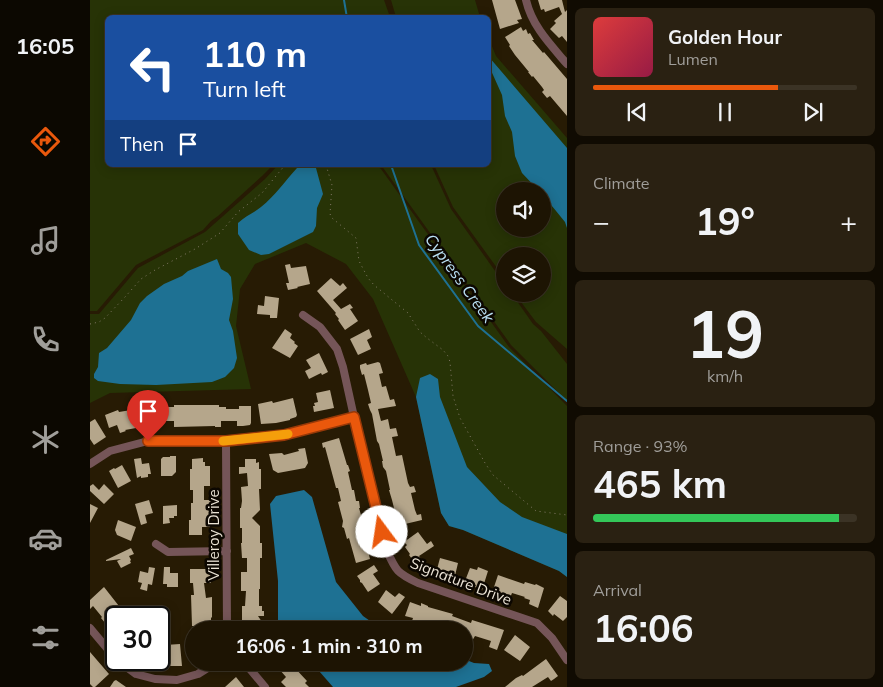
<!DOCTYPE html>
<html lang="en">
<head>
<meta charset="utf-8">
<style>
	body { margin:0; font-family:Mulish,sans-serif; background:#2a2112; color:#f1f3f6; height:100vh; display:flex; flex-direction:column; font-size:19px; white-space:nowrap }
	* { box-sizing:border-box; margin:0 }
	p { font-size:16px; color:#a09e9a }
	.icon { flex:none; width:28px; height:28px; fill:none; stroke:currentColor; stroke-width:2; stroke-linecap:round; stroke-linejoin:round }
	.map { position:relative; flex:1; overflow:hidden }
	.sheet { display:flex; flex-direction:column; gap:8px; padding:8px; background:#100b02; width:316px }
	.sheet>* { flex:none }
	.hud { position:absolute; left:15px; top:15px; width:386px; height:152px; border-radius:8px; box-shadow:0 2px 12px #0003,0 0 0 1px #3b3325; background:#1a4fa0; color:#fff; overflow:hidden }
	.controls { position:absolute; left:406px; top:182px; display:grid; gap:10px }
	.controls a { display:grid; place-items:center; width:55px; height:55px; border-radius:50%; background:#1d1403; box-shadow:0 2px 12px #0003,0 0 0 1px #3b3325; font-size:25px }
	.speed { position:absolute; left:15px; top:606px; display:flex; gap:10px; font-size:25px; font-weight:700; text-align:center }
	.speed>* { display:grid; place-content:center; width:65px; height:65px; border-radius:50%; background:#1d1403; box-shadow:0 2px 12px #0003,0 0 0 1px #3b3325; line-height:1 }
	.speed .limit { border:2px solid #111; border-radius:8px; background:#fff; color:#111 }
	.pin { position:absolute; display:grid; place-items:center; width:42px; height:42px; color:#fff; margin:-51px -21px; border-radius:50% 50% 50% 0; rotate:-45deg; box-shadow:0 0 5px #0007 }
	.pin .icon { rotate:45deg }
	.me { position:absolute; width:55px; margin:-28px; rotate:346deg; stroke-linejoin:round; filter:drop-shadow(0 0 4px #0008) }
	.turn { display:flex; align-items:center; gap:18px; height:105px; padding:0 15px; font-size:22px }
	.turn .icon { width:65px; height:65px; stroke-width:2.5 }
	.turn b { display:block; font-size:35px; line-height:42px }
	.then { display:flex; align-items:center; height:48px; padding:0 15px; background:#0003; gap:10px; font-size:19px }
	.big { font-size:38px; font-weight:700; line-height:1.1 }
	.sheet .card { flex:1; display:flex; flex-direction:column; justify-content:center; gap:8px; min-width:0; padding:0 18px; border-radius:8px; background:#2a2112 }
	.sheet .dial { align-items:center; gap:0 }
	.dial b { font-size:65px; line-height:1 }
	.song { display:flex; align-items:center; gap:15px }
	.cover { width:60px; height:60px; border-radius:8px; background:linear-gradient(135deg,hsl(0 70% 55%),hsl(340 70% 35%)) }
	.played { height:5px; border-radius:2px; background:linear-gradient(90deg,#ea580c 70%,#3b3325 70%) }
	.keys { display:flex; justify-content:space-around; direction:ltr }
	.heat { display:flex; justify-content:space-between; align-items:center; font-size:28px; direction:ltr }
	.charge { height:8px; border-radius:4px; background:linear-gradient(90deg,#34c759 93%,#3b3325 0) }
	.trip { position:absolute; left:95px; top:621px; width:288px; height:50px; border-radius:25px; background:#1d1403; box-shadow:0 2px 12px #0003,0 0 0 1px #3b3325; font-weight:700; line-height:50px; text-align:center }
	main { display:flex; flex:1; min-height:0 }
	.dock { display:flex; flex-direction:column; width:90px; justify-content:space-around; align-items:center; background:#0c0801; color:#a09e9a }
	.dock .icon { width:35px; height:35px }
	.dock .on { color:#ea580c }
	.dock b { font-size:22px; color:#f1f3f6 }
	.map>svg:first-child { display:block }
</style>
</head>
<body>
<main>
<nav class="dock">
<b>16:05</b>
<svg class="icon on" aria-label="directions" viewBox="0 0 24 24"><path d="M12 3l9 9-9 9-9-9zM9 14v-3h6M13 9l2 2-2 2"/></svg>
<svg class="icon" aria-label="music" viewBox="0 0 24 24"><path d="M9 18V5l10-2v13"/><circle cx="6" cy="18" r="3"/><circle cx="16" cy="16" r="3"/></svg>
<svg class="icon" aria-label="phone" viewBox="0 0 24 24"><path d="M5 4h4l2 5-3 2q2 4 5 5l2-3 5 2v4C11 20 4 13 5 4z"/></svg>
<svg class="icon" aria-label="climate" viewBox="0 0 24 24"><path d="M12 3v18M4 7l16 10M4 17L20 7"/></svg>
<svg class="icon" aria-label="car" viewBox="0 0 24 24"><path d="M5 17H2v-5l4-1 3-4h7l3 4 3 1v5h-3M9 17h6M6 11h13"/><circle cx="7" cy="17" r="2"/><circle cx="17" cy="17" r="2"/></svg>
<svg class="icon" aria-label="filters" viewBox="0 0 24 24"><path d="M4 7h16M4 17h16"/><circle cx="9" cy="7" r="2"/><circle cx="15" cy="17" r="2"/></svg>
</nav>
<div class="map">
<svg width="477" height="687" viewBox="0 0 477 687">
	<rect width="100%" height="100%" fill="#271b04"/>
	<!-- green -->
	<path fill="#273306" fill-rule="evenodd" d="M0 0H294L300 17 18 18V165H183L172 176 128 216 121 221 113 230 46 265 7 311H0Z
		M301 0H385L390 17H306Z
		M399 39 406 56 477 138V349L446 322 425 294H452V256H415V279L363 207 344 165H399ZM415 191H452V229H415Z
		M188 165H286L291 169 419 347 477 406V577L469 571 373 530 359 526 351 513 326 397 283 299 256 264 216 243 165 264 150 289 146 326 161 389 20 393 0 403V314H9L48 268 115 232 175 179Z
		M291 165H341L361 209 415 285V294H422L443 324 451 331 477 364V401L421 345Z"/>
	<!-- water -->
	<path fill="#1e7193" d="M399 57 477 148V228L475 222 453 195 452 191H449L432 173 425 156 422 132 415 116 412 95 399 66Z
		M210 165H223L226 168 233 194 227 208 226 226 223 232 179 254 171 255 159 250 148 234V223C155 216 164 213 171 207 185 196 195 181 207 168Z
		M127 259 131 269 138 273 141 277 143 299 139 320 143 331 147 358 144 368 135 377 122 382 66 385 30 384 8 381 4 378V374L8 367 9 353 17 348 41 320 50 303 57 296 74 284 92 276 98 271Z
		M340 374 348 379 350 397 377 467 410 502 432 517 477 534V577L469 571 373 530 359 526 351 513 326 397 330 378Z
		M214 490 222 497 246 582 273 616 293 630H194L188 620V581L180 504 186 496Z
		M374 659 384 663 399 664 402 671 394 677 366 687H243L222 663 374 662Z"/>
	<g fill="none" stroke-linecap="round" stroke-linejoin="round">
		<!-- stream -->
		<path stroke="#1e7193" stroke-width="2" d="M254 0 257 18
			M301 165 329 245 388 326 477 401"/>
	</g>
	<!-- building -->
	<path fill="#b5a68b" d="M402 0H425L432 19 427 20 429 23 410 29Z
		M448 0H472L475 12 477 10V42L472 36 469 38 460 29 466 23 464 21 472 14 469 7 455 12 454 9 451 10Z
		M431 27 433 31 436 29 438 34 440 33 444 40H442L453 53 454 52 477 79V116L460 96 457 98 452 92 454 90 452 87 443 76 442 77 438 72H439L425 55 419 46 420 45 415 37Z
		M200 264 201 268 216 266 220 284 207 287 208 288 198 290 196 283H199L195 265Z
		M241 278 250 286 253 283 257 288 243 300 251 309 260 304 263 308 260 309 268 321 255 330 248 320 249 319 245 314 246 313 227 291Z
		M175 296 189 298 187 318H180V315L167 314 168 305 174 306Z
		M195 329 202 334 200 338 205 342 204 343 208 346 200 358 182 348Z
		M279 329 282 337 277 340 281 349 268 355 260 339Z
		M229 353 238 372 232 375 231 373 219 379 215 371 221 368 216 360Z
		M288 362 290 363 293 373 289 374 292 387 296 386 300 400 304 399 306 406 288 409 291 421 298 419 300 429 306 428 308 436 302 437 306 456 312 455 318 483 320 487 324 486 326 492 321 493 325 510 327 515 331 514 332 520 315 524V526L309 528 302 500 299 490H300L296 471 293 467 292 461H293L289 444 287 441 282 414 280 410 278 404 281 403 278 390 274 374 272 375 270 368V365L276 363 277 365Z
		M240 390 244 408 224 412 223 406H225L224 403 228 402 226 393Z
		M203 398 207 415 206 417 200 419V420L186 423 171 424 168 404 182 401 183 403Z
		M84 405H129V407H136V409H149V406H161V423L160 425 153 426H147V421H131V427H125V426L84 427V421H70V427H63V422L46 425V428L35 430 36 431 30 433 27 425 19 428 15 415 28 410 29 412 53 408 63 414 62 407H84Z
		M5 419 16 437 4 445 0 439V422Z
		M249 438 257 465H258L260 471 258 472 262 490H264L266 501H269L270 508H269L273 522 267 524 273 541 277 540 279 546 277 547 280 559 266 563 259 538 257 539 254 528 252 527 253 521 248 502 251 501 248 488H246L235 447 233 448 232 443Z
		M215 448 218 463 215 468 188 473 183 470 179 454 192 453 194 455 209 451 208 449Z
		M80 456H86V472L82 476H71V459L73 457H80Z
		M51 458 52 464 59 463 61 474H58V477L51 478V476L47 478 44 459Z
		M113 458V462H115V466H120V486H114V500H121V506H119L120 527H112V535H99V520H101V503H103V490H100V469H102V459Z
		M155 459H166V463L169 462V469H171V489H169L170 510 162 518 170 526V543H172V558H170V589H169V606H172V611H174V616H168L172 622H152V606H155L156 591H151V572H157V558H152L151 543H152V528H150V508H151L152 501 151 487 158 486 157 473 149 474V467H155Z
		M32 465 41 481 28 488 19 471 24 468 25 469Z
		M3 484 9 490 14 484 24 494 14 504 0 491V486Z
		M59 500 63 513 55 515 57 523 51 525 45 504Z
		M0 504 8 508 0 523Z
		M87 505V516H84V518H79L80 523 73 524V506Z
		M28 520 46 527 41 541 27 535 25 530Z
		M328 532 337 544 341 541 344 546 329 556 331 559 325 563 319 555 320 554 315 547 317 545 314 542Z
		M41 548 44 554 39 556 41 560 40 561 41 563 31 568 27 561 31 559 16 561V560Z
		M350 558 368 563 364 580 357 578 358 576 346 573Z
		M284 565 288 571 283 574 290 584 278 592 272 583 270 582V580L267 576Z
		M59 567 65 568 62 585 58 584 57 591 50 589 52 583 48 582 50 571 58 573Z
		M74 567H80V573H88V587H77V584H73Z
		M388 567 398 571 392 590 385 587 386 585 375 581 380 568 387 570Z
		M100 569H120L121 583H114L116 598 122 597V617L121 618V624L119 626H102L101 595H104L103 583H100Z
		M408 575 434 584 435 582 445 585 446 584 454 588 448 608 439 604 440 600 434 598 435 597 422 593 420 598 414 596 415 594 403 590Z
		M14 587 36 615 33 618H26V635L15 624H16L11 618 12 617 3 606 0 609V600Z
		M296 590 305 597 309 593 315 597 302 614 288 602Z
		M470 596 477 601V617L473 621 464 614 463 616 458 611Z
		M320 602 331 606V603L338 606V607L363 614 362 616 381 623 382 620 414 630 407 650 399 647 401 641 385 636 382 641 374 639V630H349L350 626 334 620 332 625 322 621 323 618 315 616Z
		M425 635 440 647 430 661 414 650Z
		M90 644 92 666H77L75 645Z
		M0 652 19 674 5 687H3L0 684Z
		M456 659 468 676 464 679 461 681 458 677 442 687H415L426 678 432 675 433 676Z
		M183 662H197L201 667 203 666 217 681 215 683 219 687H196L191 682 196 677Z
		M146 677 154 687H135Z
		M26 680 36 687H20L24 681Z"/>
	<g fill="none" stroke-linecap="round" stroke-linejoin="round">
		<!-- path -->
		<path stroke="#857b69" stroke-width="1" stroke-dasharray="1 4" stroke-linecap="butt" d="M236 165 242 185 240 214 242 218 266 238 269 261 278 278 284 285 318 313 330 332 337 338 353 350 358 356 360 362 363 396 370 418 395 463 403 475 446 511 477 515
			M0 324 9 322 15 318 35 297 51 279 65 270 105 249 130 233 148 212 172 193 195 165"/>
		<!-- minor -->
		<path stroke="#755558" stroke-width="8" d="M436 0C442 26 460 44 477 64
			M213 315 230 327 247 349 253 367 264 417 297 551C306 571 307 573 328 583L447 623 462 638 477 660
			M136 441 137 630
			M0 464 20 451 58 441H136L194 435 264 417
			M66 544 78 552 137 551
			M0 628 26 659
			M27 660 46 674 65 679 87 680 108 674 127 662
			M154 662 175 687"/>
	</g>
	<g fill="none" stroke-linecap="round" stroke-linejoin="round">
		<!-- route casing -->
		<g stroke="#983908" stroke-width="12">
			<path id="route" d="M58 441H136L194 435 264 417 292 532"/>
		</g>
		<!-- route -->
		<use href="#route" stroke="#ea580c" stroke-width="9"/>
		<!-- slow -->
		<path stroke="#f59e0b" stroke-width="9" d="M133 441 198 434"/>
	</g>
	<g text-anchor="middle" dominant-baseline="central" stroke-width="5" stroke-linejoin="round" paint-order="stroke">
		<!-- street labels -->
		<g font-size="15" fill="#ece4d6" stroke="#0c0701">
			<text transform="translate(123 535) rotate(-90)">Villeroy Drive</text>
			<text transform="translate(371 581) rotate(21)">Signature Drive</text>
		</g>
		<!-- water labels -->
		<g font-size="16" font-style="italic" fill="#bae0f4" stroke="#0c0701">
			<text transform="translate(370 278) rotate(54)">Cypress Creek</text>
		</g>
	</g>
</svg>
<div class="controls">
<a><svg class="icon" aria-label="sound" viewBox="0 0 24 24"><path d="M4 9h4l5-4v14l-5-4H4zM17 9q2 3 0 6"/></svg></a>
<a><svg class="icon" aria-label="layers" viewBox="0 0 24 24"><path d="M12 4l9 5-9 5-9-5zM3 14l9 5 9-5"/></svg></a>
</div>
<div class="speed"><div class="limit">30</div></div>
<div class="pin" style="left:58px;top:441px;background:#d93025"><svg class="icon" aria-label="arrive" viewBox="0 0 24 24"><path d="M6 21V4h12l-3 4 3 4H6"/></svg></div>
<svg class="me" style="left:292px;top:532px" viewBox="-20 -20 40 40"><circle r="19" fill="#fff"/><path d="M0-13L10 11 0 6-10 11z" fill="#ea580c"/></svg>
<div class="trip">16:06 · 1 min · 310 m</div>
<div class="hud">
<div class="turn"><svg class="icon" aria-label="left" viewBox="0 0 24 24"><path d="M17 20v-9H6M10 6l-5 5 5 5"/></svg><div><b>110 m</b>Turn left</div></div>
<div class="then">Then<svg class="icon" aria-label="arrive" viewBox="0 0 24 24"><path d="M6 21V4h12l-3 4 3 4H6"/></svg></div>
</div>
</div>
<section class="sheet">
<div class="card">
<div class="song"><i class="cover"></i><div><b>Golden Hour</b><p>Lumen</p></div></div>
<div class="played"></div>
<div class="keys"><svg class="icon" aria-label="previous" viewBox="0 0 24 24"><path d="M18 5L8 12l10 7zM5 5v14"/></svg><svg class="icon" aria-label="pause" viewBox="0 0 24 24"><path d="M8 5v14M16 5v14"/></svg><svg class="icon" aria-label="next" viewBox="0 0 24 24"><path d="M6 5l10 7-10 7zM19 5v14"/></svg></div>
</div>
<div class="card"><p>Climate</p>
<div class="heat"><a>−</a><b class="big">19°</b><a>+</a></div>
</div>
<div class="card dial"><b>19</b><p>km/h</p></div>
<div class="card"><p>Range · 93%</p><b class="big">465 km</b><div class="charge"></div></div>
<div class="card"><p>Arrival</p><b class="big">16:06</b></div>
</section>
</main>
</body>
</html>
